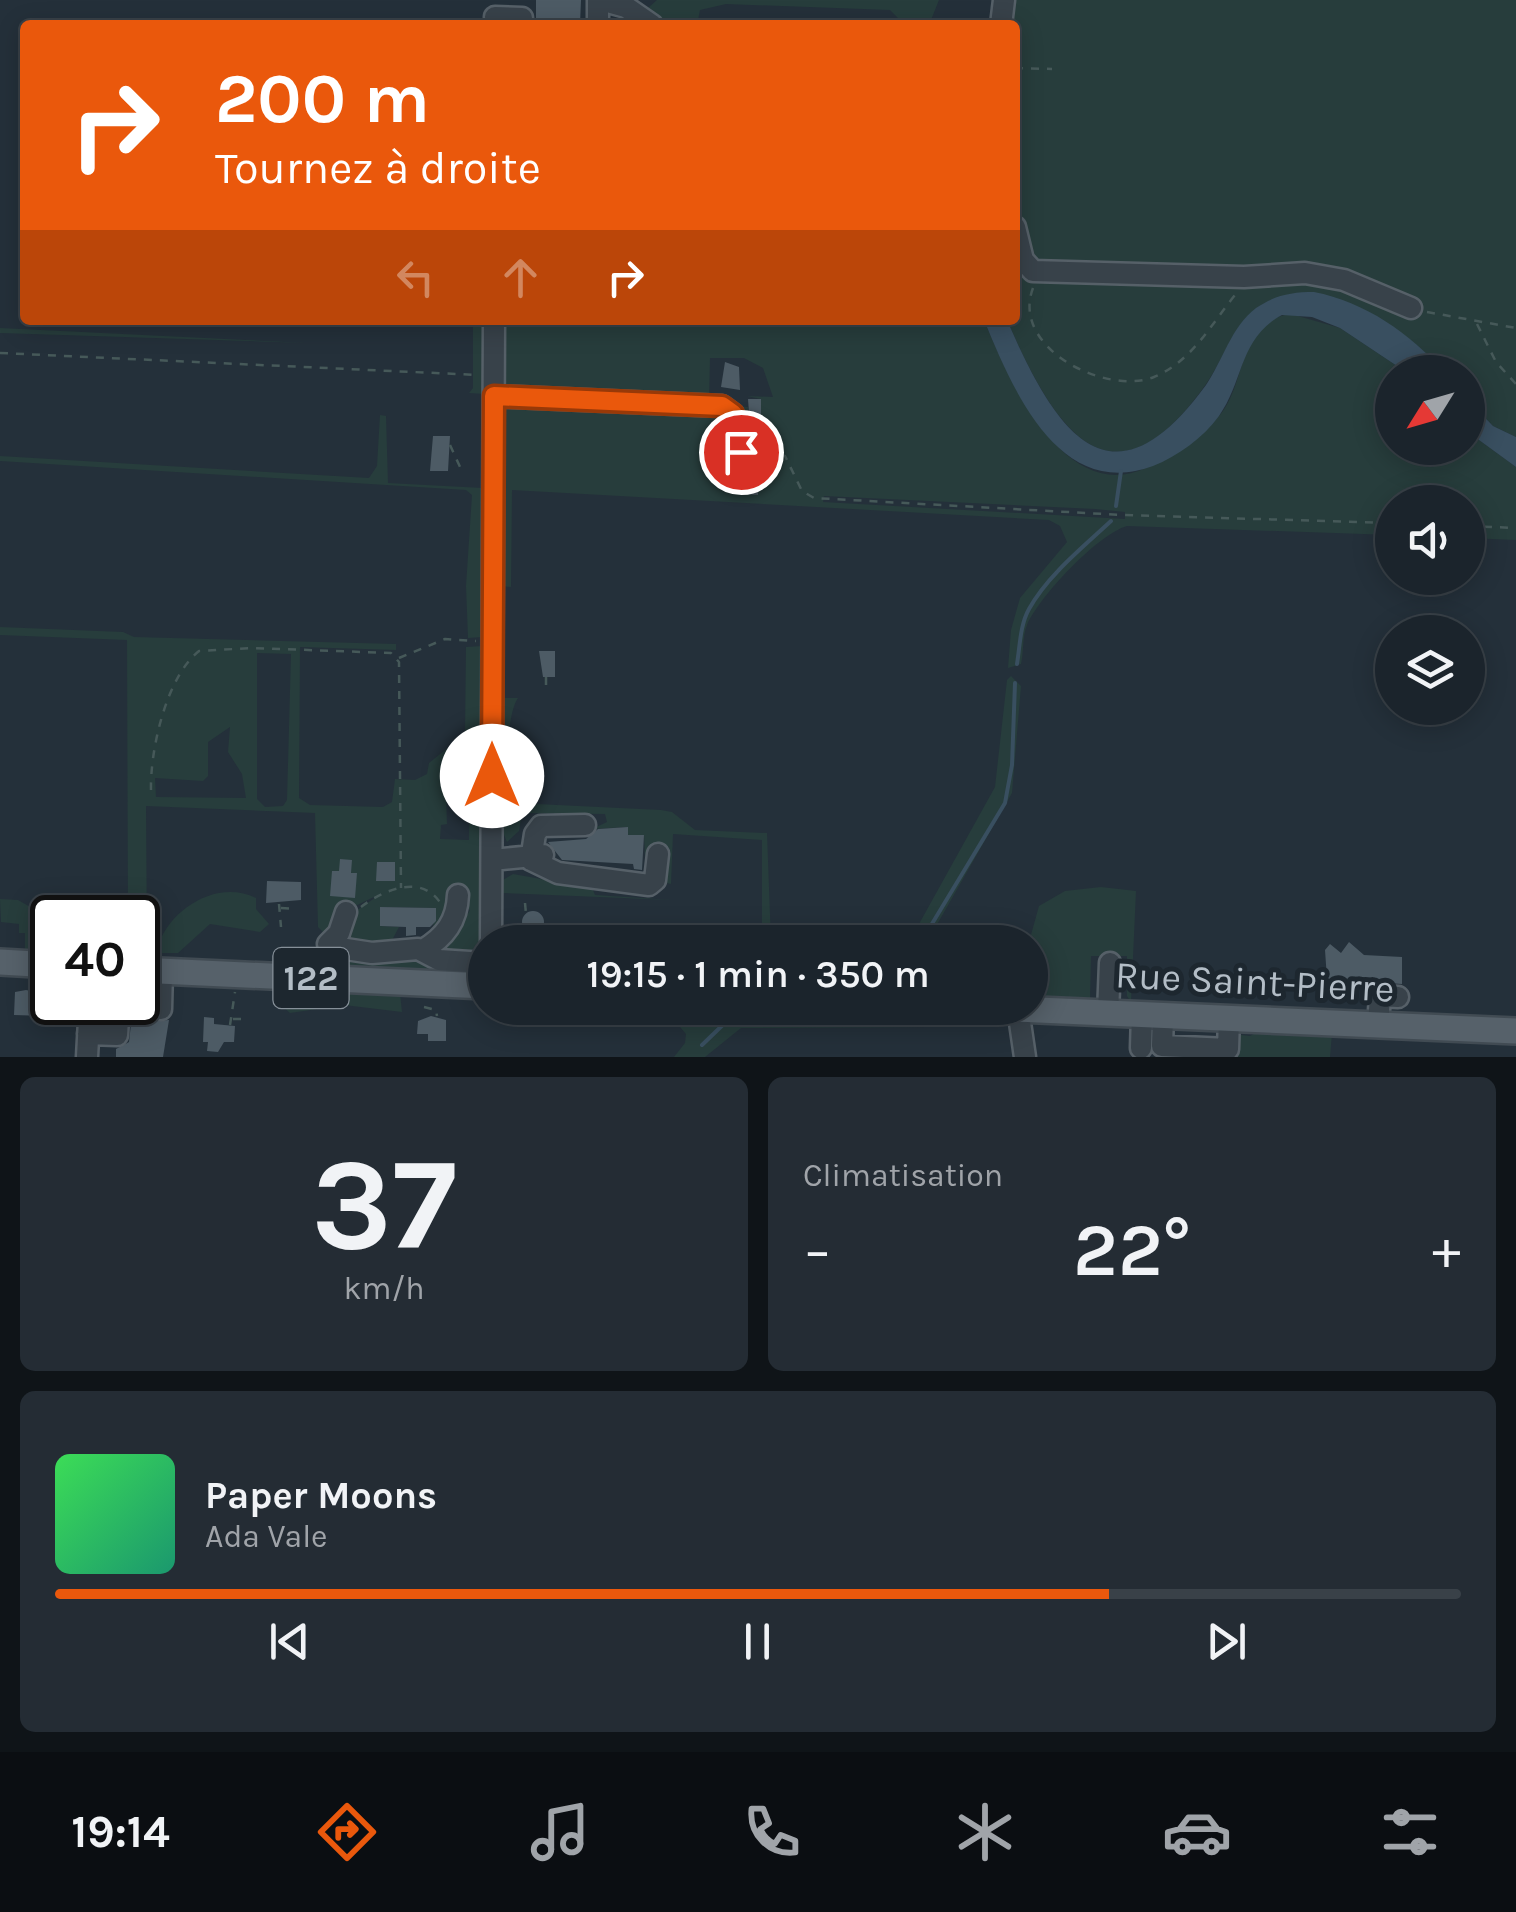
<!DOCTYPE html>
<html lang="fr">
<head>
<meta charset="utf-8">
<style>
	body { margin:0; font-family:Karla,sans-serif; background:#242c34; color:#f1f3f6; height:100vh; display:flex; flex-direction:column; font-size:38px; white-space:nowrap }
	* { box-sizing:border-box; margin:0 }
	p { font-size:32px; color:#a0a4a9 }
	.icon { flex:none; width:55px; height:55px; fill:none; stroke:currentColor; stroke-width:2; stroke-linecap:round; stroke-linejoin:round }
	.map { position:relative; height:1057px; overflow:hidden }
	.panel { display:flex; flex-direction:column; gap:20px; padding:20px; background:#0f1418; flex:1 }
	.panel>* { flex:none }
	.guide { position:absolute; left:20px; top:20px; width:1000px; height:305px; border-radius:10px; box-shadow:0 5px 25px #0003,0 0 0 2px #394148; background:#ea580c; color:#fff; overflow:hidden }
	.needle { width:65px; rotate:233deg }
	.buttons { position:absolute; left:1375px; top:355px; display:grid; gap:20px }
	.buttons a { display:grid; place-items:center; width:110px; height:110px; border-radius:50%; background:#1b242c; box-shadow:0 5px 25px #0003,0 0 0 2px #394148; font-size:50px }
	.speed { position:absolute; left:30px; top:895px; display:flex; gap:20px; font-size:50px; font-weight:700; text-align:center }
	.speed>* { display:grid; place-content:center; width:130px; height:130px; border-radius:50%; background:#1b242c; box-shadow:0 5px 25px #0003,0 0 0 2px #394148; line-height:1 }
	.speed .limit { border:5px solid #111; border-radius:15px; background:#fff; color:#111 }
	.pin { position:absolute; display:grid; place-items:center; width:85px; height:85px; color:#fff; margin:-42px; border:5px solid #fff; border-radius:50%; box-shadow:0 2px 10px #0007 }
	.me { position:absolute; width:110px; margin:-55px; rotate:0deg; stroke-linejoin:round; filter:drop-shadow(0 0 8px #0008) }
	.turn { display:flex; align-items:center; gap:35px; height:210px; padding:0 30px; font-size:45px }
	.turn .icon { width:130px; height:130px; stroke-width:2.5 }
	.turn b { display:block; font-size:70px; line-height:85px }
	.lanes { display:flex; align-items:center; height:95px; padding:0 30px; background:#0003; justify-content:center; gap:50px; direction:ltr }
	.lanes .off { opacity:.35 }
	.big { font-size:75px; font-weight:600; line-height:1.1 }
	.panel .widget { flex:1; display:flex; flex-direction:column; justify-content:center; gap:15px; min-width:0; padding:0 35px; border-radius:15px; background:#242c34 }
	.panel .dial { align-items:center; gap:0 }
	.dial b { font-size:130px; line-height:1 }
	.song { display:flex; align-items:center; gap:30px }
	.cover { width:120px; height:120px; border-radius:15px; background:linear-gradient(135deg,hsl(130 70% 55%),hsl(160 70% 35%)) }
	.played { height:10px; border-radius:5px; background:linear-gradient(90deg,#ea580c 75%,#394148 75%) }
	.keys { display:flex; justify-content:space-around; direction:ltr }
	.heat { display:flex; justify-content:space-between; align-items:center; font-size:55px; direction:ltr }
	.panel .tiles { flex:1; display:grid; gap:20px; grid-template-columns:1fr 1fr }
	.widget:last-child { grid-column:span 2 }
	.trip { position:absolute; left:468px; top:925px; width:580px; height:100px; border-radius:50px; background:#1b242c; box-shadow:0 5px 25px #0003,0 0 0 2px #394148; font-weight:600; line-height:100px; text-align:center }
	.tabs { display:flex; height:160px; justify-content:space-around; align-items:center; background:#0b0e12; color:#a0a4a9 }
	.tabs .icon { width:70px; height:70px }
	.tabs .active { color:#ea580c }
	.tabs b { font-size:45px; color:#f1f3f6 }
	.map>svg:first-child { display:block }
</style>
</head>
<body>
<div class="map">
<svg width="1516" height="1057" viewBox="0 0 1516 1057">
	<rect width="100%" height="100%" fill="#24303a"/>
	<!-- green -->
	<path fill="#273d3c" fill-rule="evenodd" d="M657 0H939L929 25H905L890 10 726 4 700 10 697 25H658L648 8Z
		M1010 0H1516V437L1493 426 1468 400V372H1444C1403 326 1317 266 1257 308 1232 326 1224 359 1206 384 1111 519 1054 428 1007 320H1015V245L1020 264 1349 275 1035 264C1002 222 1015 81 1015 25H1007Z
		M1291 314 1340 328 1406 372H1392V448H1468V432L1516 467V540L1468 538V502H1392V535L1127 526C1098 534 1039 597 1027 625 1022 637 1024 652 1021 664L1008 668 1011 630 1020 598 1067 542 1060 526 1049 520 512 490 511 587 502 586 504 403 721 408 742 459H729L728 468H735L736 480H757L758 460 749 459 738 406 748 407 750 427H761V399L747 396 773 397 763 368 744 358H710L709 402 504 389V320H984C1008 377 1063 506 1146 468 1156 464 1167 453 1177 446 1190 436 1209 427 1220 415 1247 383 1237 321 1291 314ZM824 496 1095 509 1125 512V519L823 502Z
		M473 320H484V394L469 393 473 388Z
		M0 328 307 343 0 333Z
		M380 415 386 416 388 483 483 488V637L468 638 466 586 472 495 466 490 0 461V456L369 478 377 466Z
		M0 627 123 632 134 637 396 644V650L300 647 299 798 310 805 383 807 392 802 395 779 415 780 427 774 429 763 465 734 466 647 482 646 480 959 470 971 462 973 340 970 334 956C379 956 446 955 470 910L465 907 431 939 436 908 381 907 380 926 399 927 390 944 344 942 347 917 382 893 343 912 326 935 318 927 315 813 146 806 147 945 159 943C172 908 218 879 256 898V909L269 924 260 932 210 924 178 953H138V918L128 917 127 640 0 635ZM257 653 291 654 287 800 283 806 265 807 257 799ZM230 727 228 752 242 774 246 798 156 797 155 778 203 781 208 776V742ZM470 758 469 840 440 839 441 825 447 824 445 764Z
		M1011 676 1021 686 1012 793 927 942H909L995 787 1007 680Z
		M502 698H518C506 714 504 787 516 803L661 810 672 812 695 830 767 833 771 942H762V840L673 834 671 884 646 878 644 835H628L627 827 592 829 607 822 605 814 522 813 519 831 507 842 502 830Z
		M513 874 592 888 595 895 672 900 502 893 503 880Z
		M1101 887 1136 891 1131 1002 1127 996V956H1091L1090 1000 1030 998 1029 942 1039 906 1065 891Z
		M0 899 18 900 32 908 122 917 52 918V953L25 952V933H19V924L1 922Z
		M281 988 400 993 402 1012 344 1005 290 1013 279 1003Z
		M540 1008 909 1013 921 1016 925 1027 741 1028 705 1057H674L685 1043 686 1034 674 1020 656 1014Z
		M1259 1031 1332 1033 1330 1057H1235L1233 1034 1250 1036Z"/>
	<!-- water -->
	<path fill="#394f60" d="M1314 292C1365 302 1410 333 1444 372H1406L1340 328 1312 317 1282 315C1239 338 1244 381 1219 416 1203 438 1178 456 1153 466 1059 501 1013 390 984 320H1007C1054 428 1109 518 1206 385 1223 360 1231 327 1256 308 1275 295 1292 292 1314 292Z
		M1468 400 1493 426 1516 437V467L1468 432Z"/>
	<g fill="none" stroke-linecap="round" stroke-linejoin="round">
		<!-- stream -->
		<path stroke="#394f60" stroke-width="4" d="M1116 506 1121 471
			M1017 664C1020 646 1020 625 1029 609 1047 576 1083 547 1111 521
			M921 942 1005 803 1012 765 1015 683
			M702 1045 730 1018 889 1022 893 1018"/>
	</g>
	<!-- building -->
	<path fill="#4d5b65" d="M536 0H581L580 25H536Z
		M725 362 739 367 740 390 721 387Z
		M748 399H761V427H750Z
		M433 436H450L448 471H430Z
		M710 459H729L745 469 758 467V495L739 494 735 468H710Z
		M539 651H555V677H543Z
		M628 827V835H644L642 870 634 869 633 864 562 860 548 842 586 839 598 829Z
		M340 859 352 860 351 873H357L355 898 330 896 332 871H339Z
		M377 862H395V881H376Z
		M267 881 301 882V900L266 903Z
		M380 907 436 908V921L430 927H416V935L406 936V927L380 926Z
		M522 922a11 11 0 1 1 22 0a11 11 0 1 1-22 0Z
		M695 926 741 928 740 942H694Z
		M564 932 608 934 607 942H563Z
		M1349 942 1364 955 1402 957V984L1327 979 1325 950 1330 944 1341 953Z
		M26 990 45 994V1016L14 1015 15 992Z
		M133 1006 147 1008 155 1021 169 1020 163 1057H116V1049L129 1042Z
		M431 1016 446 1020V1041H428V1034H417L418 1021Z
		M204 1017 214 1018V1024L235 1026 234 1042H224L218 1052 207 1051 208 1042H203Z"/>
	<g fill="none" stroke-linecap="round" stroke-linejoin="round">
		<!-- minor casing -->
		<g stroke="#566068" stroke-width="25">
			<path id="minor" d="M601 0 626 7 652 25
				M495 17 522 18V25
				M598 25V0
				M1001 25 1004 0
				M1015 227 1023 260 1033 271 1244 277 1305 273 1344 280 1411 308
				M494 396 722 406 733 414 741 452 750 456
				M492 860 543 855
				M531 860 558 873 649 885 655 880 658 854
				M531 860 535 834 541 826 585 825
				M491 942 494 320
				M328 944 339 933 346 912
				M423 950C445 937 457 921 458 895
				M328 979 333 947 372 953 418 949 439 960 485 963
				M138 994 140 970
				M669 1008V1011
				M161 1009 162 971
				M1018 1009 1025 1057
				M1108 1013 1110 963
				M1163 1015 1162 1046 1228 1049 1229 1018
				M1378 1025 1380 996 1398 997
				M88 1034 117 1035 119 1002
				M1141 1048 1142 1014
				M87 1057 90 1002"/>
		</g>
		<!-- major casing -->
		<g stroke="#414b53" stroke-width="30">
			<path id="major" d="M0 962 52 965
				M138 970 485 986
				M991 1008 1516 1031"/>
		</g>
		<!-- path -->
		<path stroke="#465959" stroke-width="2.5" stroke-dasharray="8 8" stroke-linecap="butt" d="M1015 68 1052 69
			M1033 288C1010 348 1106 396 1154 377 1192 361 1210 326 1235 295
			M1427 312 1516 328
			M1477 324 1496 362 1516 384
			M0 353 478 375
			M450 445 460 467
			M766 451 785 456 802 491 814 498 1122 515 1392 523
			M1468 526 1516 528
			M399 658 445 639 476 641
			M546 685V677
			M151 790C150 751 166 677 199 651L252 648 391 653 399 662 401 888
			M525 903 526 914
			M279 904 281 927
			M361 907C383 890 422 873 441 904
			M281 908 296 909
			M1340 984 1354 996
			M424 1007 436 1010 437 1016
			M233 1019H244
			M230 1025 235 992"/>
		<!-- minor -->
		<use href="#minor" stroke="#38424a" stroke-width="20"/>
		<!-- major -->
		<use href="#major" stroke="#56616a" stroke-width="25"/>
	</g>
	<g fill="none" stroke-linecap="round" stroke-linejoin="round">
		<!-- route casing -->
		<g stroke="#983908" stroke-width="25">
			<path id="route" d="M492 776 494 396 722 406 733 414 741 452"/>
		</g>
		<!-- route -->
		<use href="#route" stroke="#ea580c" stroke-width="18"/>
	</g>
	<g text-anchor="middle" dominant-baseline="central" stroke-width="10" stroke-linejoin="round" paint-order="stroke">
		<!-- shield labels -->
		<rect fill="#1d272f" stroke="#869099" stroke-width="2.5" x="273.5" y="948" width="75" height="60" rx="8"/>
		<g font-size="35" font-weight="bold" fill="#b3bdc6">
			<text x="311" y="978">122</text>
		</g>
		<!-- street labels -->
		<g font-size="38" fill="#b3bdc6" stroke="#1d272f">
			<text transform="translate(1255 982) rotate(3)">Rue Saint-Pierre</text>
		</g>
	</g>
</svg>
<div class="buttons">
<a><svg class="needle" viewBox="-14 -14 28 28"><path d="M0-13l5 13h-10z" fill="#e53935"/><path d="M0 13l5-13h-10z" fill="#a0a4a9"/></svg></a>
<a><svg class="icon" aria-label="sound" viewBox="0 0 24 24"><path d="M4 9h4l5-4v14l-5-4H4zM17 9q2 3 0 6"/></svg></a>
<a><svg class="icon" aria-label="layers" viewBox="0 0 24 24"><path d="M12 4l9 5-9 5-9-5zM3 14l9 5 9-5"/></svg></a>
</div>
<div class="speed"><div class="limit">40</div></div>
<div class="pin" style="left:741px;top:452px;background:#d93025"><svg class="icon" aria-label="arrive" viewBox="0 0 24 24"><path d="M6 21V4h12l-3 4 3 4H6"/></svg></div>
<svg class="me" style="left:492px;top:776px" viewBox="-20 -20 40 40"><circle r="19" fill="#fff"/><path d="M0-13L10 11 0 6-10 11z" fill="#ea580c"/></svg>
<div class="trip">19:15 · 1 min · 350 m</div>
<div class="guide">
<div class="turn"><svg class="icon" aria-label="right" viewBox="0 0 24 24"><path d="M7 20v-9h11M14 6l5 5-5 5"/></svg><div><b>200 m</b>Tournez à droite</div></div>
<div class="lanes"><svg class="icon off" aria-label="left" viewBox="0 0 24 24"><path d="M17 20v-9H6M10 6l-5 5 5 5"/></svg><svg class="icon off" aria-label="ahead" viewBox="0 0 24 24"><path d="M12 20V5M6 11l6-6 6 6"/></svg><svg class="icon" aria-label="right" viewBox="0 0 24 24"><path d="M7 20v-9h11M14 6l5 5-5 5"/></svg></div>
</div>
</div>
<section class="panel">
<div class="tiles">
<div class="widget dial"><b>37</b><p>km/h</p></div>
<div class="widget"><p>Climatisation</p>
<div class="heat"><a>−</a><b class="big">22°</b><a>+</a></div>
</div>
<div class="widget">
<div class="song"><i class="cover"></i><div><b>Paper Moons</b><p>Ada Vale</p></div></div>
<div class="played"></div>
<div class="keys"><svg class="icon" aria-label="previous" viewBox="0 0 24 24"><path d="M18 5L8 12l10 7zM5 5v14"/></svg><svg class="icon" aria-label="pause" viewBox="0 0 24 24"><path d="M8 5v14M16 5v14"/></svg><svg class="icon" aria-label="next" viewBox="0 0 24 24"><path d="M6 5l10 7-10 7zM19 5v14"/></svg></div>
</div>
</div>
</section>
<nav class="tabs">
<b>19:14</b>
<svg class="icon active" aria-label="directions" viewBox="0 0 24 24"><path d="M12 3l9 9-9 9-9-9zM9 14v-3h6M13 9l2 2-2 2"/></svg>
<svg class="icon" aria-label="music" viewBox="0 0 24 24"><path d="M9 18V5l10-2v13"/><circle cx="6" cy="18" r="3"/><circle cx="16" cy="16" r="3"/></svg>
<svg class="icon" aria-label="phone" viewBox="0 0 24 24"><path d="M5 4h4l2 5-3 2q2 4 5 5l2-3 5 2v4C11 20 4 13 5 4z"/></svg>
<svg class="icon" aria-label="climate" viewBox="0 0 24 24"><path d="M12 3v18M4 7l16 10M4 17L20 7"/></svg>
<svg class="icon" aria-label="car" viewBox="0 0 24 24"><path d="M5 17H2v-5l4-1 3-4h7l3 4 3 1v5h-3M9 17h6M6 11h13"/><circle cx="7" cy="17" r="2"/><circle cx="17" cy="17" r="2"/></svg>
<svg class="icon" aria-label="filters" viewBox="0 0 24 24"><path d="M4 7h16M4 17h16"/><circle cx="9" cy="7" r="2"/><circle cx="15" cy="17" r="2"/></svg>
</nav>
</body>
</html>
